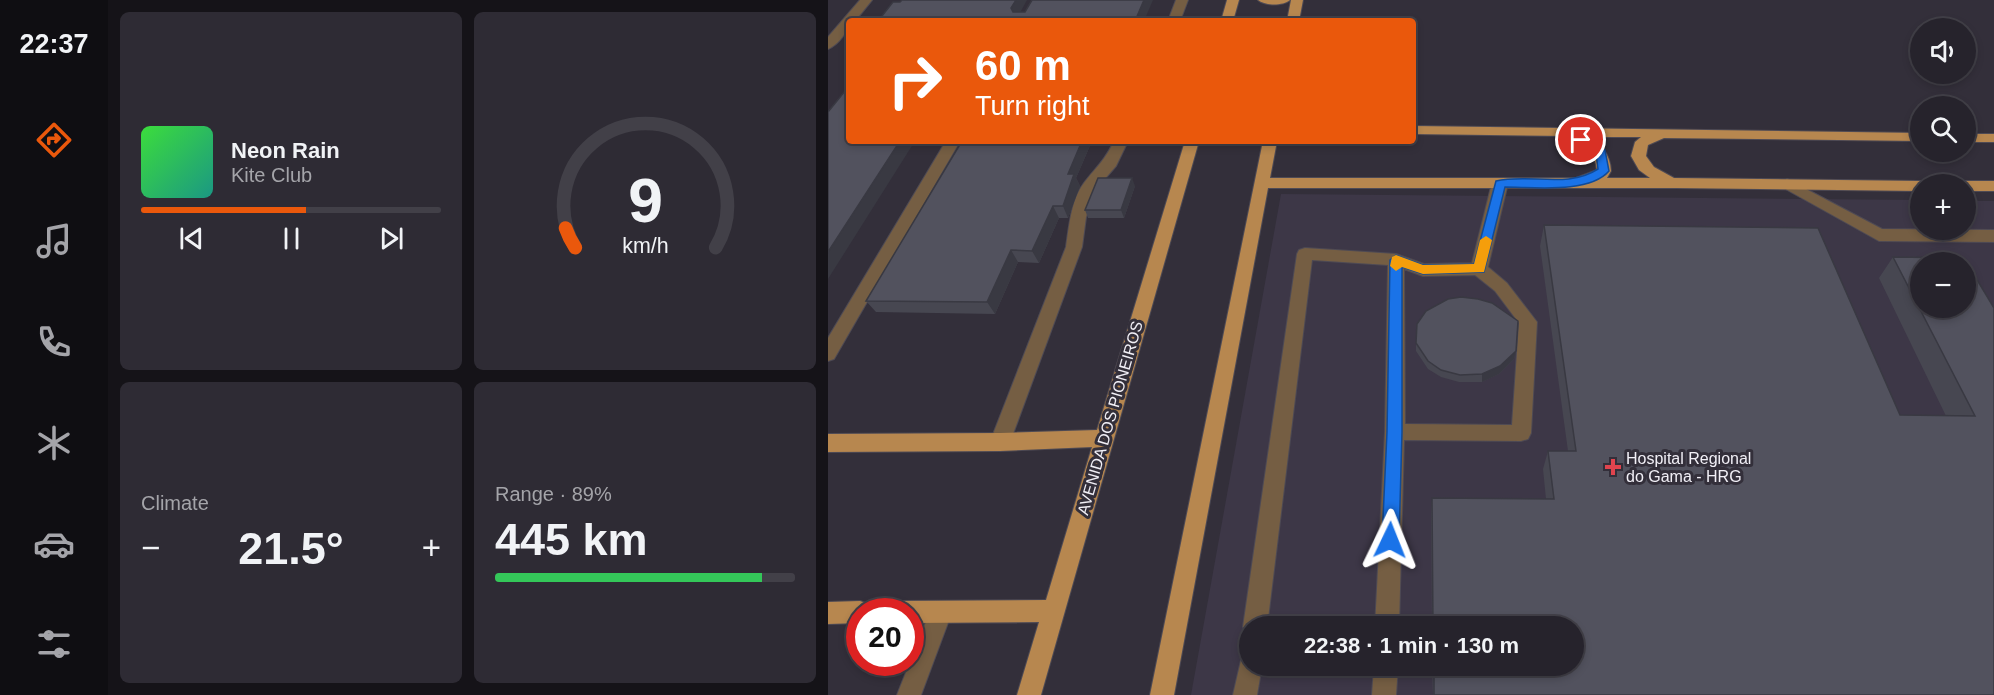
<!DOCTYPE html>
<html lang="en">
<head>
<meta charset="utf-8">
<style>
	body { margin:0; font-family:Arial,sans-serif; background:#2e2b34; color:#f1f3f6; height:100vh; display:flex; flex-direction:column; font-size:22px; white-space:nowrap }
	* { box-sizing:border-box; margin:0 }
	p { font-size:20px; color:#a4a4a9 }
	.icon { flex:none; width:33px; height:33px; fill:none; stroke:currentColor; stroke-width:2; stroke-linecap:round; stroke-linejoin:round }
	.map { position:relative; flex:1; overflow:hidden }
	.panel { display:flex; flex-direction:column; gap:12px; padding:12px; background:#151318; width:720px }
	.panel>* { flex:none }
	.top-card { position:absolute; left:18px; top:18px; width:570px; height:126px; border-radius:6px; box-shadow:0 3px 9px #0003,0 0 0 2px #424048; background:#ea580c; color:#fff; overflow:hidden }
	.fabs { position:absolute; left:1082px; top:18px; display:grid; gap:12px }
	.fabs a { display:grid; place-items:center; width:66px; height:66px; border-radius:50%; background:#26232c; box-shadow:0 3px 9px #0003,0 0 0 2px #424048; font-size:30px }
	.speed { position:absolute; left:18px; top:598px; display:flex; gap:12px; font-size:30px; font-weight:700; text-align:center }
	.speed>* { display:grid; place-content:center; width:78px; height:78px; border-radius:50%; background:#26232c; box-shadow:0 3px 9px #0003,0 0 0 2px #424048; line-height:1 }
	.speed .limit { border:9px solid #d22; background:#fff; color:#111 }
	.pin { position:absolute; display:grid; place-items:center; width:51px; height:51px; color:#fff; margin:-26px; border:3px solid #fff; border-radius:50%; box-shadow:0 2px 6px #0007 }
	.me { position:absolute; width:66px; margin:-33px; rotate:2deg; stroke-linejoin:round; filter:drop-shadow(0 0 4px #0008) }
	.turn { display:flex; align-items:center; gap:21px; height:126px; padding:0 30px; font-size:27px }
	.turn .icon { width:78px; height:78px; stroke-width:2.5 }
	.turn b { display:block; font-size:42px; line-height:51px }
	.big { font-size:45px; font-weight:600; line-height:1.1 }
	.panel .widget { flex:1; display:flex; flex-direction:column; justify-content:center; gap:9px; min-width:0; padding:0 21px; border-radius:9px; background:#2e2b34 }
	.panel .dial { align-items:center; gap:0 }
	.dial svg { height:156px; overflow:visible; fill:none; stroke:#424048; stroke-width:7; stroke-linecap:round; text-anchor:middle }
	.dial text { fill:#f1f3f6; stroke:none }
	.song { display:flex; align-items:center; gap:18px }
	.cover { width:72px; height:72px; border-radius:9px; background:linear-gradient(135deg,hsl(120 70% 55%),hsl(170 70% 35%)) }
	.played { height:6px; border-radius:3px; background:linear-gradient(90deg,#ea580c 55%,#424048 55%) }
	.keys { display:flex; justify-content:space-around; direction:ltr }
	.heat { display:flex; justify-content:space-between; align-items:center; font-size:33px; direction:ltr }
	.charge { height:9px; border-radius:4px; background:linear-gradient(90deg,#34c759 89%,#424048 0) }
	.panel .tiles { flex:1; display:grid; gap:12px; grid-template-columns:repeat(2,1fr) }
	.trip { position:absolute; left:411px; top:616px; width:345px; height:60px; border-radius:30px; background:#26232c; box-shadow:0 3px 9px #0003,0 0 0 2px #424048; font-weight:600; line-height:60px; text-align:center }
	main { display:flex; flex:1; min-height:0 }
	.tab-bar { display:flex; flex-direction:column; width:108px; justify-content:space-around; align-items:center; background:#0f0e12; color:#a4a4a9 }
	.tab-bar .icon { width:42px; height:42px }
	.tab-bar .on { color:#ea580c }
	.tab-bar b { font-size:27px; color:#f1f3f6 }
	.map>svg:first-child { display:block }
</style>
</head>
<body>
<main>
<nav class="tab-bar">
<b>22:37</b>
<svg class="icon on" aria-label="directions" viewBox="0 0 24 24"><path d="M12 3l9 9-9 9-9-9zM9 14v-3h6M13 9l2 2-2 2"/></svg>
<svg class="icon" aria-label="music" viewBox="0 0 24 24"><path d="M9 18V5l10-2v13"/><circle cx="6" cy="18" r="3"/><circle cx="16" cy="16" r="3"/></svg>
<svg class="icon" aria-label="phone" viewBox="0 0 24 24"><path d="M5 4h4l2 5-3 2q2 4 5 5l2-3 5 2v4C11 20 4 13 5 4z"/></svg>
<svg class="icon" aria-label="climate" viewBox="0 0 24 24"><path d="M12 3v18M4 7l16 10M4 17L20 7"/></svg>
<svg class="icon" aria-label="car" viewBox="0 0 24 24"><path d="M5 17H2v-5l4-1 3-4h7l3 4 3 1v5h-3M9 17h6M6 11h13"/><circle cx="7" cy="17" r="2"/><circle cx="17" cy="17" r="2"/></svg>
<svg class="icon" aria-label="filters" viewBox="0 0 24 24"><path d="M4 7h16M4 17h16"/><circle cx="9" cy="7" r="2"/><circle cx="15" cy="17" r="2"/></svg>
</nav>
<section class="panel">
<div class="tiles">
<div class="widget">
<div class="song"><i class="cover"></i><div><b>Neon Rain</b><p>Kite Club</p></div></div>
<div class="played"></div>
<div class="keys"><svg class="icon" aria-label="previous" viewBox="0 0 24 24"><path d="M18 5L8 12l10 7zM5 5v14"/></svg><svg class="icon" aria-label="pause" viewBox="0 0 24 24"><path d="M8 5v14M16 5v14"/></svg><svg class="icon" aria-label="next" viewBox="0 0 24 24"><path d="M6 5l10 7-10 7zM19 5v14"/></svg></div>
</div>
<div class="widget dial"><svg viewBox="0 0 100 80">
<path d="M14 69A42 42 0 1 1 86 69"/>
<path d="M14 69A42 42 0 0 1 9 59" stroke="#ea580c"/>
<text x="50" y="56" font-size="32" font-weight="700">9</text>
<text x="50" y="72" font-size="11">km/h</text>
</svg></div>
<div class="widget"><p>Climate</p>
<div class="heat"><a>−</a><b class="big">21.5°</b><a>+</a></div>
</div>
<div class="widget"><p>Range · 89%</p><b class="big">445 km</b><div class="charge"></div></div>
</div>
</section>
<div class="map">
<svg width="1166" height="695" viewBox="0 0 1166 695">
	<rect width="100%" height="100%" fill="#332f3a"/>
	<!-- built -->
	<path fill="#3d3747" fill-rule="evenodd" d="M453 194 1092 200V230H1137V201H1166V695H363ZM1092 262H1137V308H1092ZM422 627H746V666H422Z"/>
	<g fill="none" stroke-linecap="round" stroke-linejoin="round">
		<!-- minor casing -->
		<g stroke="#4e4a54" stroke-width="2">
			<path id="minor" d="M32 0H44L27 21H21C21 31 10 45 0 49V37Z
				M348 0H360L352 21H340Z
				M118 141H132L6 359 0 361V338Z
				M286 141H300L288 166 268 189 258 217 254 247 182 442 179 448 172 451 165 448 162 442 238 247C241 227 243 200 256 183 269 166 276 162 286 141Z
				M672 178 680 183 660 267 679 283 709 322 703 433 700 439 693 441 576 440 571 627H547L557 432 560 265 484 260 439 627H422V636L419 635 415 627 469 254 471 250 477 248 568 254 596 264 644 263 664 183ZM576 269 595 276 647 275 667 291 691 323 684 425 577 424Z
				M959 179 1054 229 1166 230V242L1051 241 954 187 951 184Z
				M113 601 121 604 124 612 93 695H69L105 604Z
				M422 652V666H434L429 695H405L414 656Z
				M546 666H570L568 695H544Z"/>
		</g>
		<!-- major casing -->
		<g stroke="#4e4a54" stroke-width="2">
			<path id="major" d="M399 0H411L405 21H393Z
				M430 0H462C455 6 437 6 430 0Z
				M463 0H475L471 21H459Z
				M585 126 1092 133V141L836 138 820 145 818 156 826 167 846 178 1092 181 1099 184H1092V191L848 188H440L346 695H322L435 141H449L442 178H748L769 170C767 152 757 147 741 141L740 136 585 134ZM757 137H813L807 142 803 156 811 170 822 178H779L783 171C782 153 773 143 757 137Z
				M1137 134H1166V142H1137Z
				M357 141H371L213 695H189L211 622 82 623V612H58L61 604 69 601 218 600 264 447 172 451 0 452V434L172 433 269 430Z
				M1137 181H1166V191H1137V184H1130Z
				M32 601 40 604 43 612H32V623L0 624V602Z"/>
		</g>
		<!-- minor -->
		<use href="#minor" fill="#755e43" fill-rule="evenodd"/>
		<!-- major -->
		<use href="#major" fill="#b7874f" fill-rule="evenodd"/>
	</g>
	<!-- wall -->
	<path fill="#474751" d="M134 141H264L248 178 252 186 240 218H231L211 263 190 262 167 314 48 312 38 301Z
		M307 186 296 218H260L257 210Z
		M716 225 1072 415 1118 416 1051 278 1065 257 1166 308V695H605L604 666H746V627H604L603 515 604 498 718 499 715 469 720 451H740L712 246Z
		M588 343 688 351 686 359 671 374 654 382H631L613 377 600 369 588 351Z"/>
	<!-- shaded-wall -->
	<path fill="#393942" d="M188 0H199L188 20 183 8Z
		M316 0H325L316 21H307Z
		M72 141H87L0 279V252Z
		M254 141H264L248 178 252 186 240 218 235 206 240 174Z
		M304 178 307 186 296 218 293 210Z
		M225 206 231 218 211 263 204 251Z
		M183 250 190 262 167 314 159 302Z
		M688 351 686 359 671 374 654 382V374Z"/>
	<!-- building -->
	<path fill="#52525e" stroke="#393942" stroke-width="1.5" fill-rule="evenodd" d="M74 0H188L183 8 185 12H197L204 0H316L307 21H50L65 2H72Z
		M21 86V141H72L0 252V112Z
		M134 141H254L240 174H246L235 206H225L204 251 183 250 159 302 38 301Z
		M270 178H304L293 210H257Z
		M716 225 990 228 1072 415 1147 416 1065 257 1136 258 1166 308V695H606V666H746V627H605L604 498 726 499 720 451H748ZM1092 262H1137V308H1092Z
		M633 297 650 299 664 303 690 321 688 351 672 366 654 374 632 375 613 370 600 361 588 343 589 324 598 311 620 299Z"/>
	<!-- route -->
	<path fill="#1a73e8" stroke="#114b97" stroke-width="1.5" d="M753 137 777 150 781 171C761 194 705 187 677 187L656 272 595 274 574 267V432L571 540 568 546 562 548 557 546 554 540 559 432 562 260 568 255 595 265 646 264 668 181C702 173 739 189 770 169L768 154 749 142 748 140Z"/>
	<!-- slow -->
	<path fill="#f59e0b" d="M658 236 664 240 656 272 595 274 574 267 568 271 562 266 564 257 568 255 595 265 646 264 652 240Z"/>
	<!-- markers -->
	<path fill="#e0444e" stroke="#332f3a" stroke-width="2" d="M782 458h6v6h6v6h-6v6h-6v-6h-6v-6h6z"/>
	<g text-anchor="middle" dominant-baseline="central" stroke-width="6" stroke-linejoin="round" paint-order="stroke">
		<!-- street labels -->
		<g font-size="16" fill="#f1eff6" stroke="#332f3a">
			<text transform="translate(282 418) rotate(-74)">AVENIDA DOS PIONEIROS</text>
		</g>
		<!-- poi labels -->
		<g font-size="16" fill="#f1eff6" stroke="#332f3a" text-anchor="start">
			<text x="798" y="458">Hospital Regional<tspan x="798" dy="18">do Gama - HRG</tspan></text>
		</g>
	</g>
</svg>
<div class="fabs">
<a><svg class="icon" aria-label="sound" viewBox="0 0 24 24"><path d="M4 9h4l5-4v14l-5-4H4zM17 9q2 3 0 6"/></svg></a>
<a><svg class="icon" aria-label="search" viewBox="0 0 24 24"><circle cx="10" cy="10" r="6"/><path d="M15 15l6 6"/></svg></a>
<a>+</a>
<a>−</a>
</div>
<div class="speed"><div class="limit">20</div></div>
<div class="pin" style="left:753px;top:140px;background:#d93025"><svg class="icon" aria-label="arrive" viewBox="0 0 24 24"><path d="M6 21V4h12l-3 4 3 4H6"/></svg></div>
<svg class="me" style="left:562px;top:540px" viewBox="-20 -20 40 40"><path d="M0-17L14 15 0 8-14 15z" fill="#1a73e8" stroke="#fff" stroke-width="4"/></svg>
<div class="trip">22:38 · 1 min · 130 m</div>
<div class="top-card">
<div class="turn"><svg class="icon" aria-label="right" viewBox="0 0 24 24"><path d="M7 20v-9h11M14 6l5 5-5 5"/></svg><div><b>60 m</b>Turn right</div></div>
</div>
</div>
</main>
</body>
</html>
